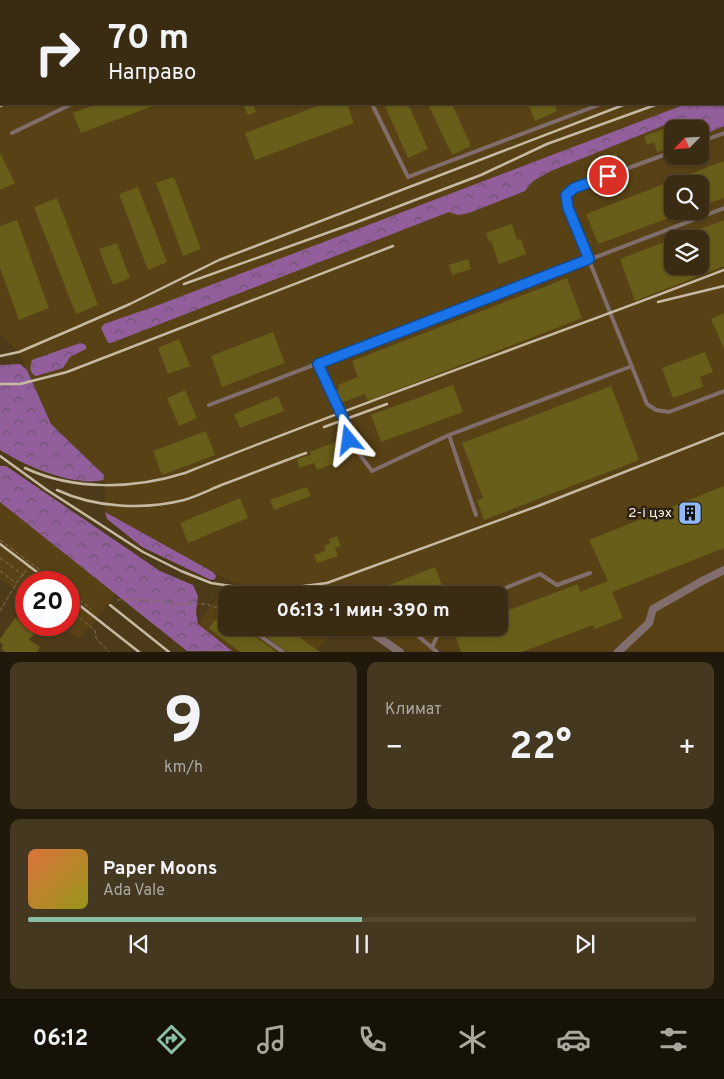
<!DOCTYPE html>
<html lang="ru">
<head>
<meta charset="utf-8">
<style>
	body { margin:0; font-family:Overpass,sans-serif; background:#453820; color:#f1f3f6; height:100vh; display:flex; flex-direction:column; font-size:19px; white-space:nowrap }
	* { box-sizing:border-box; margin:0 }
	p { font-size:16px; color:#aba79f }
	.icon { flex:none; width:28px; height:28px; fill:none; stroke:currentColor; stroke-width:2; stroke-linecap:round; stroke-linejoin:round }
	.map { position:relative; height:652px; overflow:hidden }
	.side { display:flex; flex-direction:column; gap:10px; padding:10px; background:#20180a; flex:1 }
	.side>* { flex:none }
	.banner { position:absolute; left:0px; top:0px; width:725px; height:105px; box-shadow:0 1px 4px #0004,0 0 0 1px #544832; background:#3a2c12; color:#f1f3f6; overflow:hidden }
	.needle { width:32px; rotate:245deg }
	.controls { position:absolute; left:664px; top:120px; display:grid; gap:10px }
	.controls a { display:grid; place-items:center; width:45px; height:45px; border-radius:10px; background:#3a2c12; box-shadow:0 1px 4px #0004,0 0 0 1px #544832; font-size:25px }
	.speed { position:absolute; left:15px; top:571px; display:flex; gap:10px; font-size:25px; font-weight:700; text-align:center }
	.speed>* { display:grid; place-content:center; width:65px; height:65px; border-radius:50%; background:#3a2c12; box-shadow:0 1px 4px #0004,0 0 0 1px #544832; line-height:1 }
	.speed .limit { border:8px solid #d22; background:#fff; color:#111 }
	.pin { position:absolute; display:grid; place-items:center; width:42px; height:42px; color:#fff; margin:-21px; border:2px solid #fff; border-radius:50%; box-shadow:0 1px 5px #0007 }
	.me { position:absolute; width:55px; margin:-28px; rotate:344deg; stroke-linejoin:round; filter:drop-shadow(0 0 4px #0008) }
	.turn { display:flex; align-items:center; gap:18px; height:105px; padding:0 25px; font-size:22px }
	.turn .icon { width:65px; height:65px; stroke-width:2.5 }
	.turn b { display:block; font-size:35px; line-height:42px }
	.big { font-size:38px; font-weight:700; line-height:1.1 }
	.side .widget { flex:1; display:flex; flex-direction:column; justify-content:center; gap:8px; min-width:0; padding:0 18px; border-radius:10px; background:#453820 }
	.side .dial { align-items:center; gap:0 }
	.dial b { font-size:65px; line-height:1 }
	.song { display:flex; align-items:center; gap:15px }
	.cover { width:60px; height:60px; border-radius:8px; background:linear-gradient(135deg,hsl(20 70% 55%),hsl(60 70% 35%)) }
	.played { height:5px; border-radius:2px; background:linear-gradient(90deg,#8abfa5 50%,#544832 50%) }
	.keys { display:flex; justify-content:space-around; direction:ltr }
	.heat { display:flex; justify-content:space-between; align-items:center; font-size:28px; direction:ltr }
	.side .tiles { flex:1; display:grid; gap:10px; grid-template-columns:1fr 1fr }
	.widget:last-child { grid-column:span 2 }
	.trip { position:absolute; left:218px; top:586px; width:290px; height:50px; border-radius:10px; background:#3a2c12; box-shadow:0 1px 4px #0004,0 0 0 1px #544832; font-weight:700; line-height:50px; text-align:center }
	.menu { display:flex; height:80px; justify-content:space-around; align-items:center; background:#171207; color:#aba79f }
	.menu .icon { width:35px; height:35px }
	.menu .selected { color:#8abfa5 }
	.menu b { font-size:22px; color:#f1f3f6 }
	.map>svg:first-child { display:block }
</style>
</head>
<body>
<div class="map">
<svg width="724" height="652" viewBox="0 0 724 652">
	<defs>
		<pattern id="forest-crowns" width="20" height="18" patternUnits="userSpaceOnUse" patternTransform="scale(1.25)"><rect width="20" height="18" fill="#925e9c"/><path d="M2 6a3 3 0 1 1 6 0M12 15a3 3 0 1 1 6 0" fill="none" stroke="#6e536f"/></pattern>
	</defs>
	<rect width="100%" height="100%" fill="#4d3a18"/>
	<!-- built -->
	<path fill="#574115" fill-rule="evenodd" d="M0 0H724V651H407L373 628H499V595H226V628H334L318 651H232L198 624 223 589 246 592 247 586 227 580 105 512 104 475 51 424 19 352 0 334ZM1 1H724V104H1ZM672 129H700V156H672ZM672 184H700V211H672ZM672 239H700V266H672Z
		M0 497 119 589 80 640 60 625H69V582H26V599L0 579Z"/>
	<!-- forest -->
	<path fill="url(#forest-crowns)" d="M724 89V126L700 136V129H679L678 126 670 123 551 171 533 181 525 191 469 213 458 215 449 212 111 343H108L101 328 104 324 153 307 686 104H724Z
		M80 343 86 345V349L70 357 63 368 36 376C29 373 30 366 32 360Z
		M20 364 27 370 51 424 104 475V480C74 487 25 466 0 450V365Z
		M0 466H6L160 571 193 585 198 596 196 612 198 624 232 651H187L0 502Z
		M105 512 213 572 216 576 215 579 211 580 142 547 107 519Z"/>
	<!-- building -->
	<path fill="#685e19" d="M97 104H158L81 133 73 113Z
		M243 104H253L256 112 248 115Z
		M323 104H347L354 123 255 160 245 133Z
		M384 104H408L428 149 408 158Z
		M428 104H452L471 146 452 155Z
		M528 104H554L557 111 535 121Z
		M670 127 672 136 668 137 671 148 657 152 654 142 647 145 644 136Z
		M0 153 15 183 0 190Z
		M616 153 619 161 594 170 591 161Z
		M724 161V198L700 206V184H672V211L685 212 598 244 586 214Z
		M174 177 201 249 183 256 156 183Z
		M138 187 167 262 148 270 119 194Z
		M57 198 98 305 76 314 34 207Z
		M17 220 49 308 19 320 0 268V226Z
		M724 220V266L635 301 620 259 672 239V266H700V239L676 238Z
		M512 224 517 240 521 239 526 254 499 264 491 241 489 242 486 233Z
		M117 243 130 278 113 285 99 249Z
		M468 259 471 269 452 275 449 265Z
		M567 278 582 318 368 401 365 394 340 403 336 391 339 389 338 385 358 377 352 361Z
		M724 313V349L711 319Z
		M273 332 285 363 222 387 211 356Z
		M179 339 190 366 168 374 158 348Z
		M705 352 713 372 700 377 703 387 673 398 662 368Z
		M453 385 463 412 381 442 371 415Z
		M611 386 639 460 484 520 477 500 483 498 462 443Z
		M185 390 197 418 179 426 167 398Z
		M278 396 284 411 240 428 234 414Z
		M206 431 215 455 162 475 153 451Z
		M340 440 347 458 317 470 314 463 299 468 297 459 311 455 310 452Z
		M724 486V548L612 592 623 618 595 629 593 625 522 652H461L454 631 463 628H499V614L578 584 580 592 608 581 589 540Z
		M307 487 311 496 274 510 270 500Z
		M240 498 248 518 188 543 180 523Z
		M337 536 341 546 335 548 338 556 317 563 314 555 325 551 324 546 330 543 329 539Z
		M435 567 443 588 424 595H364Z
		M220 614 226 619V628H245L247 631 276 652H240L209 628Z
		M15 618 35 632 29 640 40 647 37 652H5L1 648 3 645 0 642V639Z
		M255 628H287L320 652H287Z"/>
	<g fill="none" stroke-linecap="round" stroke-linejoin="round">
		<!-- path -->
		<path stroke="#847456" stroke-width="1" stroke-dasharray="4 2.5" stroke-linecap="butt" d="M0 540 56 582
			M0 558 33 582
			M0 571 16 583 31 564
			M69 592 91 609
			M117 600H156L177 604H206L226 611
			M69 610 95 630 96 638 109 652
			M0 611 16 584"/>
		<!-- lane -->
		<path stroke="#816d6c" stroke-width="4" d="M38 0V1
			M180 0 181 1
			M351 0 352 1
			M291 1 294 0
			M356 1 359 0
			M589 1 592 0
			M372 104 408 177 601 104
			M12 133 72 104
			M700 142 724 133
			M672 152 574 188 567 195 568 208 647 404 656 410 669 412 724 391
			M318 364 344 420 349 440 372 471 449 435 476 515
			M209 405 724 208
			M449 435 632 366
			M488 595 540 574 557 585 590 573
			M249 628 283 652
			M409 628 437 652
			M432 647 441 628"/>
		<!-- street -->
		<path stroke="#816d6c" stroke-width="8" d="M365 628 400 652
			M618 652 649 623 653 609 704 580 724 570"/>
		<!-- rail -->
		<path stroke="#c7baa2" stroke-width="2.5" d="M232 1 235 0
			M0 93 1 92
			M0 106 5 104
			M184 284 352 224 481 175 547 144 658 104
			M658 302 724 286
			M0 356 19 352 75 328 130 304 219 260 626 104
			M0 384H20L67 372 393 246
			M324 427 387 404
			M0 456 47 490 143 552 181 571 211 583 265 591 327 583 538 506 724 433
			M25 468C74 491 134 489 185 473 363 401 545 339 724 270
			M57 490C95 508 144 510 184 500 198 496 211 489 224 484 251 474 278 463 306 453
			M0 544 50 582
			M69 597 139 652
			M110 605 169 652"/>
	</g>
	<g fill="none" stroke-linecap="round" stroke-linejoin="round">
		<!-- route casing -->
		<g stroke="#114b97" stroke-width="12">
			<path id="route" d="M349 440 344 420 318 364 589 259 568 208 566 195 574 188 608 176"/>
		</g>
		<!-- route -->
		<use href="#route" stroke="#1a73e8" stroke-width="9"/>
	</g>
	<!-- icons -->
	<defs>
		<g id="building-square" transform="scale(1.25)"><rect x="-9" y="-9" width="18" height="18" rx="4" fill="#90b8fd" stroke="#2c2315"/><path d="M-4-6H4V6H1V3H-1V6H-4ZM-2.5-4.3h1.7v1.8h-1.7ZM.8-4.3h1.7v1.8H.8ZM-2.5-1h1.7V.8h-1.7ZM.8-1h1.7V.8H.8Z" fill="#111"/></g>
	</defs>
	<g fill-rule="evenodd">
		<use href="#building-square" x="690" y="513"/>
	</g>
	<g text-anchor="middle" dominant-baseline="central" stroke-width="5" stroke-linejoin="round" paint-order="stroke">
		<!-- poi labels -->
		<g font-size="14" fill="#fbf0dc" stroke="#2c2315" text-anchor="end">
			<text x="672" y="513">2-і цэх</text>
		</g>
	</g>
</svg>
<div class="controls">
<a><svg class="needle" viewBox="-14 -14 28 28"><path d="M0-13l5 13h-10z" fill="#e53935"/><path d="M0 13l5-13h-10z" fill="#aba79f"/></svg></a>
<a><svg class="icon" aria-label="search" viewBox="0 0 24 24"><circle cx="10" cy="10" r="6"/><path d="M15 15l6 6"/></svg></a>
<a><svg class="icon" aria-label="layers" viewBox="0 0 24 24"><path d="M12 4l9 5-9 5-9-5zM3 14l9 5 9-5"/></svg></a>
</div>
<div class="speed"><div class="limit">20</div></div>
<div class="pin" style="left:608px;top:176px;background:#d93025"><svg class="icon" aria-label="arrive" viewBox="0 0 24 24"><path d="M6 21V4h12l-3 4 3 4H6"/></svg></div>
<svg class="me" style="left:349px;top:440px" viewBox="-20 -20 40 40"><path d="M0-17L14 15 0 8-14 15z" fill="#1a73e8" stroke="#fff" stroke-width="4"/></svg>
<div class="trip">06:13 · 1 мин · 390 m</div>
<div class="banner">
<div class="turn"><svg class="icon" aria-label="right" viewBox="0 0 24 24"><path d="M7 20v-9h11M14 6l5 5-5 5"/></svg><div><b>70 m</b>Направо</div></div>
</div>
</div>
<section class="side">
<div class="tiles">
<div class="widget dial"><b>9</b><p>km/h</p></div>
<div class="widget"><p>Климат</p>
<div class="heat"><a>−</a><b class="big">22°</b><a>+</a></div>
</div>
<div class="widget">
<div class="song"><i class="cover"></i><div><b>Paper Moons</b><p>Ada Vale</p></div></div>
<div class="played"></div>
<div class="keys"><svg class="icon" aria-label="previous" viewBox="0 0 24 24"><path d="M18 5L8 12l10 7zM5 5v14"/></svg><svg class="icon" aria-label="pause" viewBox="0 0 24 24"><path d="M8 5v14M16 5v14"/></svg><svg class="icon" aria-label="next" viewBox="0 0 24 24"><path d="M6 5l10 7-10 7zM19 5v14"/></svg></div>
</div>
</div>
</section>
<nav class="menu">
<b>06:12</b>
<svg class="icon selected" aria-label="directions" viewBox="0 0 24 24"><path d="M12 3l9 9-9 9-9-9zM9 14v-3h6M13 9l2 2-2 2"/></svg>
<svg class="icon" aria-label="music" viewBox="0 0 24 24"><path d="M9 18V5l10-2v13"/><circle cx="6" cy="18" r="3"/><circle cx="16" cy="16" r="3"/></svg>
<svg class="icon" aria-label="phone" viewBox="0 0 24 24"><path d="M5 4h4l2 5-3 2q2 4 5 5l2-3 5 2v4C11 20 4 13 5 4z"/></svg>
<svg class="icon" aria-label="climate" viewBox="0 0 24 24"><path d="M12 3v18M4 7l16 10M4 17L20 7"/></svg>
<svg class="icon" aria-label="car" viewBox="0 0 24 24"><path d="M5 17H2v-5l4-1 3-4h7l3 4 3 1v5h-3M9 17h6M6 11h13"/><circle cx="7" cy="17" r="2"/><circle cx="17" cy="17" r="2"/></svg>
<svg class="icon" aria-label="filters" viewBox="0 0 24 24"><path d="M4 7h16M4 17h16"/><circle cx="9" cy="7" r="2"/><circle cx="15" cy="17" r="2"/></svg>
</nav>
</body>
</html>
